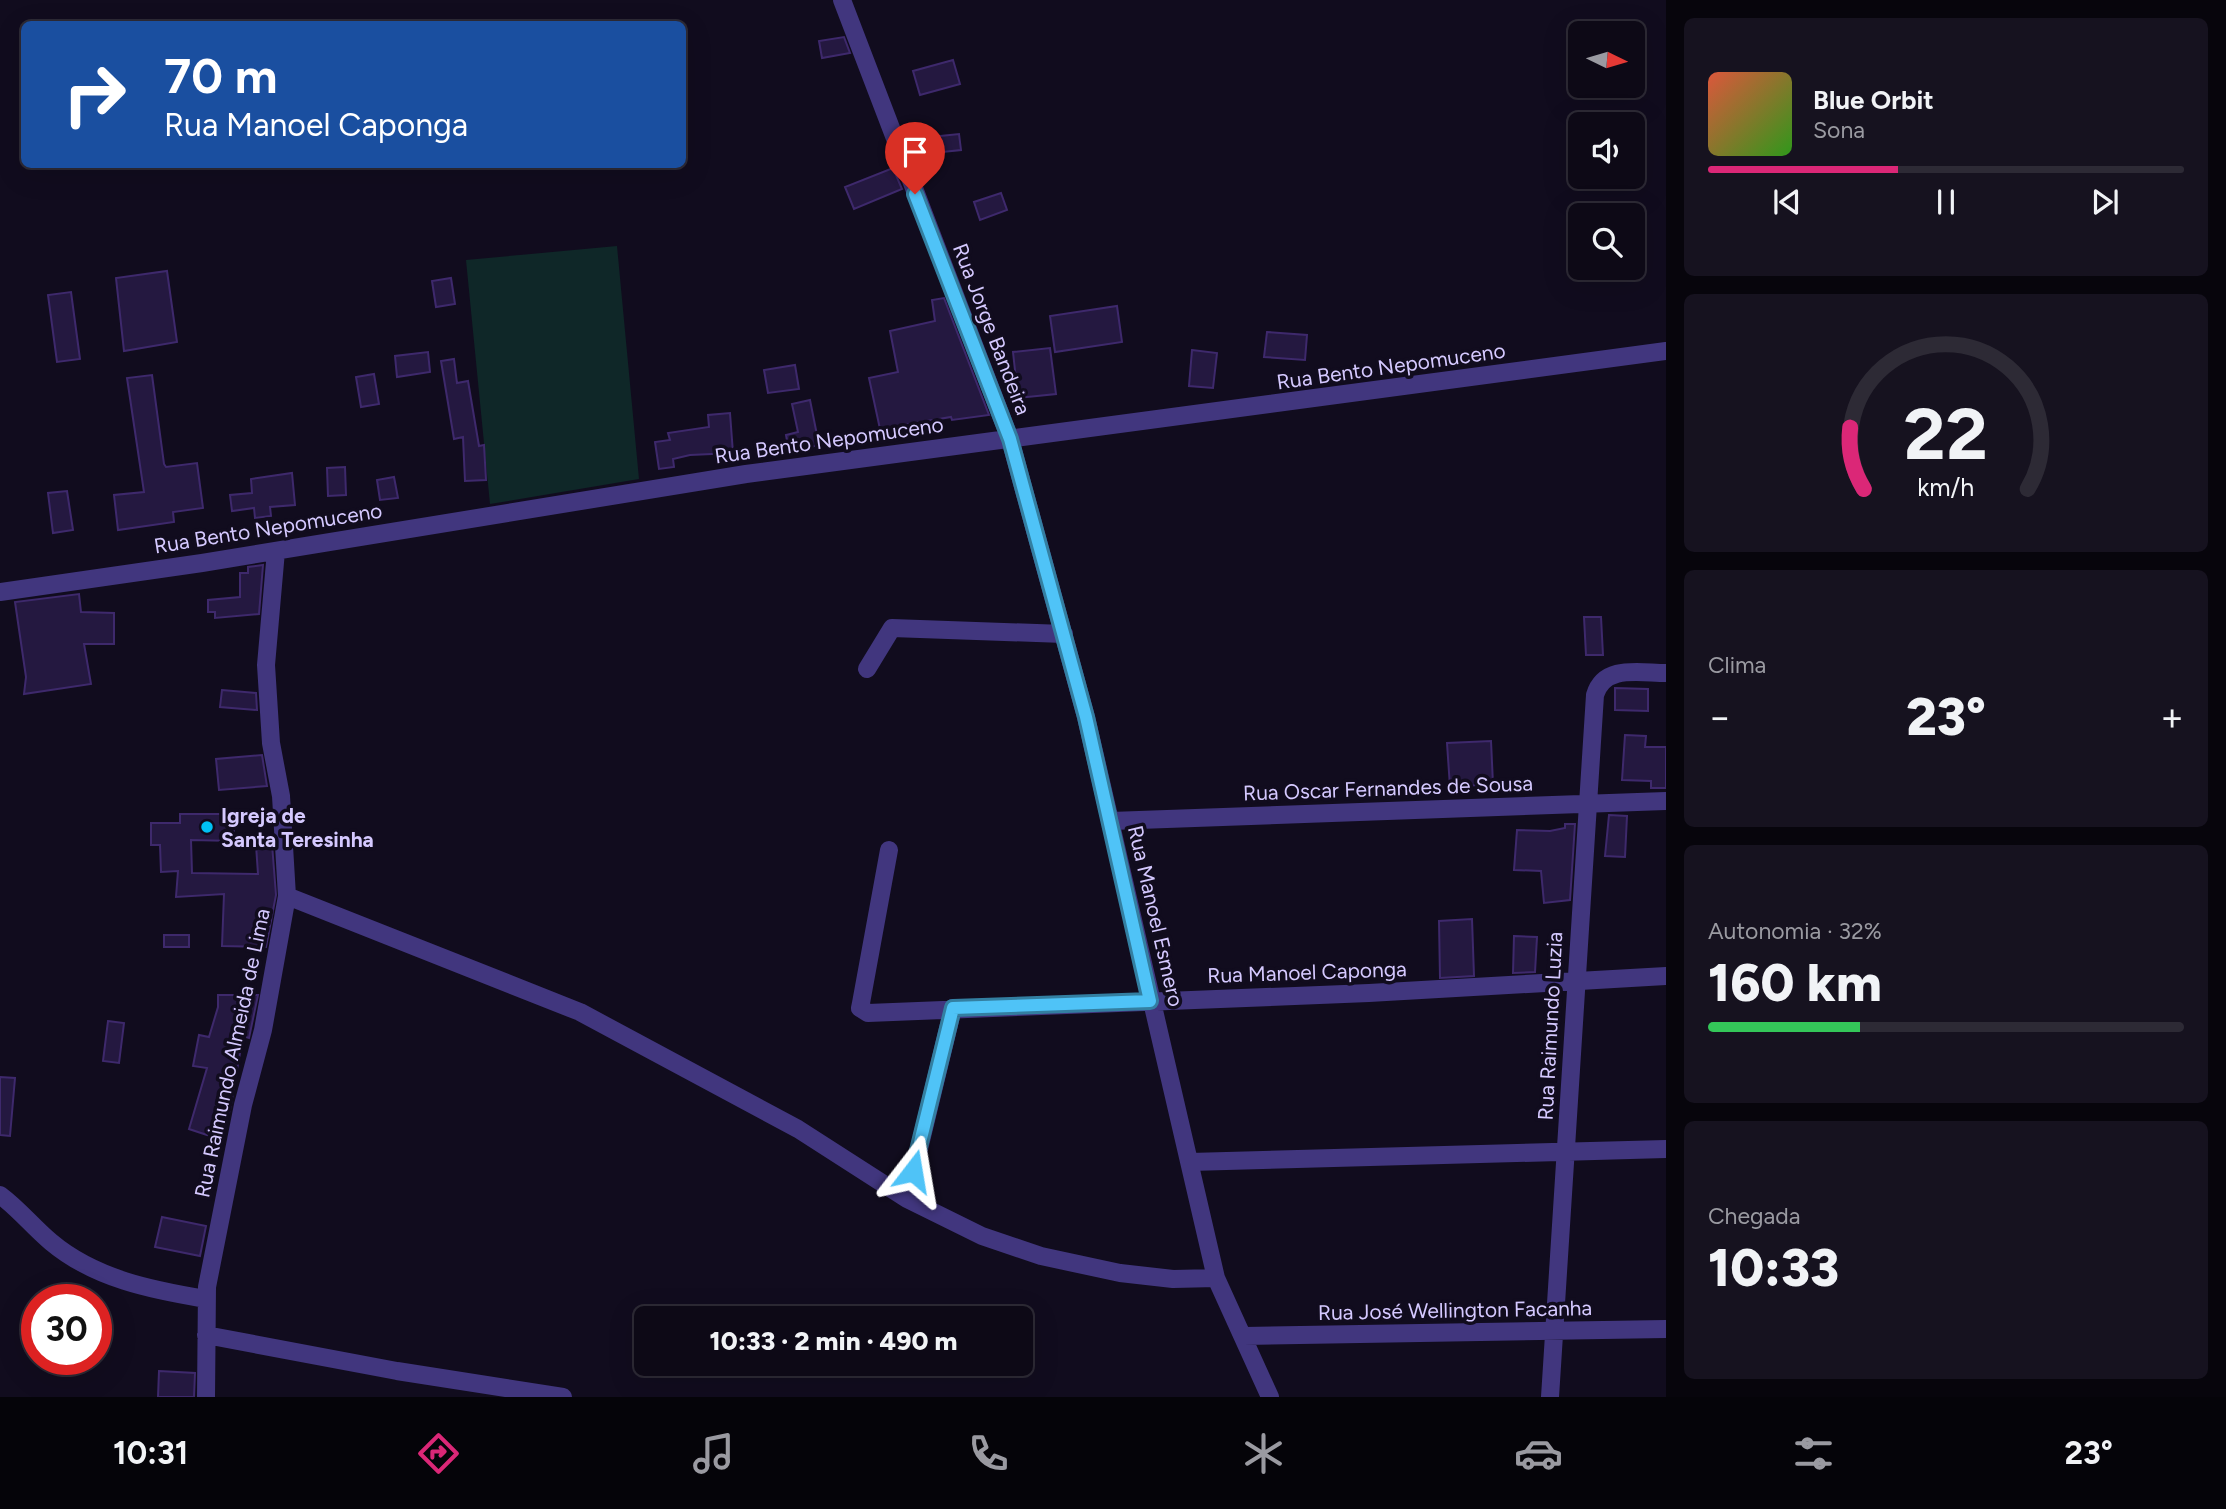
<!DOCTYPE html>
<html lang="pt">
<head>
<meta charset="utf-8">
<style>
	body { margin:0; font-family:Figtree,sans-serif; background:#16121f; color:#f1f3f6; height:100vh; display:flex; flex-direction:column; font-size:26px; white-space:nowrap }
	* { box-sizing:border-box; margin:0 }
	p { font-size:23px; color:#9a9aa1 }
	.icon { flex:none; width:38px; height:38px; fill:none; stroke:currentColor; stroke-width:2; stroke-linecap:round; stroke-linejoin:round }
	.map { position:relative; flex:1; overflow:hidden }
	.drawer { display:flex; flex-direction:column; gap:18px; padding:18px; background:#07050c; width:560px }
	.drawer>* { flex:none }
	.banner { position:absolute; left:21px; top:21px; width:665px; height:147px; border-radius:10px; box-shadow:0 7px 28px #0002,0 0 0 2px #2d2a35; background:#1a4fa0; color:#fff; overflow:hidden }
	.needle { width:46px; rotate:95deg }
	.controls { position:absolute; left:1568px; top:21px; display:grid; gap:14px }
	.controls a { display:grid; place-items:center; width:77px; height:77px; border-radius:10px; background:#0d0916; box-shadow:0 7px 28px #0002,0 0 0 2px #2d2a35; font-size:35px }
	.speed { position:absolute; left:21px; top:1284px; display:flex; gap:14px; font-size:35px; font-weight:700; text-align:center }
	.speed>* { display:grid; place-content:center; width:91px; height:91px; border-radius:50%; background:#0d0916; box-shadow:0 7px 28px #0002,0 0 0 2px #2d2a35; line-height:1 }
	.speed .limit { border:10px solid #d22; background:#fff; color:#111 }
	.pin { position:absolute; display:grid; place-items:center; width:60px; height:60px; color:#fff; margin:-72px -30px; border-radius:50% 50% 50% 0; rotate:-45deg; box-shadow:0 0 7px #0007 }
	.pin .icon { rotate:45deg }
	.me { position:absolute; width:77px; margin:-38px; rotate:14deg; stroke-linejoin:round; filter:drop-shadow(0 0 5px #0008) }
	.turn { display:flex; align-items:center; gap:24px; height:147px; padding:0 28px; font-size:32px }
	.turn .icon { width:91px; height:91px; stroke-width:2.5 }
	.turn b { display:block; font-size:49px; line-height:60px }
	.big { font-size:52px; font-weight:800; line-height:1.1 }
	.drawer .card { flex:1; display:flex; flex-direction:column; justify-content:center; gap:10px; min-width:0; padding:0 24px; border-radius:10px; background:#16121f }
	.drawer .dial { align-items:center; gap:0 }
	.dial svg { height:182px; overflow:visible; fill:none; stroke:#2d2a35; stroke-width:7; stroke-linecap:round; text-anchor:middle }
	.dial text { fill:#f1f3f6; stroke:none }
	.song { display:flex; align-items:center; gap:21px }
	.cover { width:84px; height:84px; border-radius:10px; background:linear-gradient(135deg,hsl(10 70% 55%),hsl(110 70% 35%)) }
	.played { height:7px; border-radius:4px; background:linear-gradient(90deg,#db2777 40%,#2d2a35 40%) }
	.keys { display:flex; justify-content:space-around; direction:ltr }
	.heat { display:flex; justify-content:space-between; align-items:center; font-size:38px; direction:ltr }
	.charge { height:10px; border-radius:5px; background:linear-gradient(90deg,#34c759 32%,#2d2a35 0) }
	.trip { position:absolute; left:634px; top:1306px; width:399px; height:70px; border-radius:10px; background:#0d0916; box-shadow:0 7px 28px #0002,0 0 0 2px #2d2a35; font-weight:800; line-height:70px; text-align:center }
	.menu { display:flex; height:112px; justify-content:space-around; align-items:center; background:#050409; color:#9a9aa1 }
	.menu .icon { width:49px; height:49px }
	.menu .active { color:#db2777 }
	.menu b { font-size:32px; color:#f1f3f6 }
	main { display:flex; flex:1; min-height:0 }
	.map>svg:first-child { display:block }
</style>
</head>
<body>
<main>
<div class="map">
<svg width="1666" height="1397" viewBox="0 0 1666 1397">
	<rect width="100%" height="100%" fill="#110c1e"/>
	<!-- green -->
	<path fill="#0f2728" d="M617 246 639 479 490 504 466 260Z"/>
	<!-- building -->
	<path fill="#241840" stroke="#3e296c" stroke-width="2" d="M844 37 850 53 822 58 819 41Z
		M953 60 960 84 920 95 913 71Z
		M959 134 961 150 933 153 931 137Z
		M893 168 902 189 854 209 845 187Z
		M1001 193 1007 210 980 220 974 202Z
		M167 271 177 342 124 351 116 278Z
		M451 278 455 304 436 307 432 281Z
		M71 292 80 359 57 362 48 295Z
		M944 298 989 415 952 420 951 417 880 429 869 378 898 372 890 331 935 321 932 300Z
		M1117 306 1122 342 1055 352 1050 316Z
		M1267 332 1307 335 1305 360 1264 357Z
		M1050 348 1056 394 1018 398 1013 352Z
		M1192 350 1217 353 1213 388 1189 386Z
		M428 352 430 372 397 377 395 356Z
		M454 359 457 383 468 381 479 446 484 445 486 480 465 481 463 437 454 439 441 361Z
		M795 365 799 389 768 393 764 370Z
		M374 374 379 404 361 407 356 377Z
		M152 375 164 464 166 467 197 463 203 508 173 512 174 522 118 530 114 495 144 492 127 378Z
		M810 400 819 445 789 452 786 435 798 432 792 404Z
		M730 413 733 453 690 455 673 459 674 467 659 469 655 442 670 440 668 433 709 427 708 415Z
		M345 467 346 495 328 496 327 468Z
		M292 473 295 505 270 507 271 516 255 518 254 508 232 511 230 495 252 493 251 479Z
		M394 477 398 498 380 500 377 480Z
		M67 491 73 530 53 533 48 493Z
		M263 565 259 614 215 618V612H208V600L240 597V573H248V567Z
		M79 594 81 612 114 613V644H84L91 684 24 694 26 677 15 602Z
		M1584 617H1601L1603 655H1586Z
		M1615 688 1648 689V711L1615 710Z
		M222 690 256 693 257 710 220 707Z
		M1625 735 1646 736 1645 747H1666V788H1651V781L1622 780Z
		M1491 741 1493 784 1450 787 1447 743Z
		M262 755 267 786 219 790 216 759Z
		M180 814H234V841L191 840 192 873 258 874 256 845 272 844 276 895 266 947 222 946 224 894 176 897 178 871 161 872 160 845H151V823H180Z
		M1609 815 1627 816 1625 857 1605 856Z
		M1565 824H1575L1570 900 1544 903 1541 871 1514 870 1517 830 1550 831 1565 828Z
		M1472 919 1474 976 1440 978 1439 921Z
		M164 935H189V947H164Z
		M1514 936 1537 937 1535 972 1513 973Z
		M218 995H258L249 1038 243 1036 230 1110 219 1139 189 1129 207 1068 193 1066 199 1035 209 1037 218 1007Z
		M108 1021 124 1023 119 1063 103 1061Z
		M0 1077 15 1078 10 1136 0 1135Z
		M162 1217 206 1226 200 1256 155 1247Z
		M159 1371 195 1373 194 1397H158Z"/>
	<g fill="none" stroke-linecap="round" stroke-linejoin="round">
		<!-- street -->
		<path stroke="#41367e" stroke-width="18" d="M842 0 1010 439 1086 717 1216 1278 1270 1397
			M0 592 202 563 746 474 1666 351
			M867 669 892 628 1064 634
			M1111 821 1666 801
			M889 850 861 1003 860 1008 868 1013 1369 993 1666 976
			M287 896 580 1012 798 1129 907 1199 982 1236 1041 1256 1120 1273 1173 1279 1216 1278
			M1190 1162 1666 1149
			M0 1195C19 1209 33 1227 51 1242 95 1279 152 1290 206 1299
			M907 1199 953 1008
			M206 1335 397 1371 563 1397
			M1244 1336 1666 1329
			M206 1397 207 1287 243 1105 263 1030 287 896 281 796 271 743 266 665 276 551
			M1550 1397 1595 695C1604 664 1640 673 1666 673"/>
	</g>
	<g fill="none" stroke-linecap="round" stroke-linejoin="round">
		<!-- route casing -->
		<g stroke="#337fa1" stroke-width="18">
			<path id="route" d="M913 1171 953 1008 1150 1001 1086 717 1010 439 915 194"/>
		</g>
		<!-- route -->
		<use href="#route" stroke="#4fc3f7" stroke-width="12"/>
	</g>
	<!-- markers -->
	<circle fill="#00c1f4" stroke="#110c1e" stroke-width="2.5" cx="207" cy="827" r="7"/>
	<g text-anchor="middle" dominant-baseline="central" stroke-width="7" stroke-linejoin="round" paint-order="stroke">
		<!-- street labels -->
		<g font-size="21" fill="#d5c9ff" stroke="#110c1e">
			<text transform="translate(992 329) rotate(69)">Rua Jorge Bandeira</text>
			<text transform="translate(1391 366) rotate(-8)">Rua Bento Nepomuceno</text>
			<text transform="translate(829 440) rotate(-8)">Rua Bento Nepomuceno</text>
			<text transform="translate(268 528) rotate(-9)">Rua Bento Nepomuceno</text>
			<text transform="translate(1388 788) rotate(-2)">Rua Oscar Fernandes de Sousa</text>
			<text transform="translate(1156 916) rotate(77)">Rua Manoel Esmero</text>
			<text transform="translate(1307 972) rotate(-2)">Rua Manoel Caponga</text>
			<text transform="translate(1550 1026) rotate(-87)">Rua Raimundo Luzia</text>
			<text transform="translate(232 1053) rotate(-78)">Rua Raimundo Almeida de Lima</text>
			<text transform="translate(1455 1310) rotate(-1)">Rua José Wellington Facanha</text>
		</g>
		<!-- poi labels -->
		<g font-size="21" font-weight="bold" fill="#d5c9ff" stroke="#110c1e" text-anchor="start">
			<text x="221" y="815">Igreja de<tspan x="221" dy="24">Santa Teresinha</tspan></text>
		</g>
	</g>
</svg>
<div class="controls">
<a><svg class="needle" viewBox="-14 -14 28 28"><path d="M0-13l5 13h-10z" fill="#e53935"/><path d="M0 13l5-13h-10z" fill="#9a9aa1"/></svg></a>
<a><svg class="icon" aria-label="sound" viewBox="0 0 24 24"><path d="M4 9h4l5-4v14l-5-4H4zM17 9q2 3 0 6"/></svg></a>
<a><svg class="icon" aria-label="search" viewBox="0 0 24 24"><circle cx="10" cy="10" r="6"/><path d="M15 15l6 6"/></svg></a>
</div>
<div class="speed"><div class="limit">30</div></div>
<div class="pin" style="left:915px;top:194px;background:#d93025"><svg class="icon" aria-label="arrive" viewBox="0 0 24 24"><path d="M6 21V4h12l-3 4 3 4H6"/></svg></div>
<svg class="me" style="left:913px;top:1171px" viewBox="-20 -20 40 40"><path d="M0-17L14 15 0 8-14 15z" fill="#4fc3f7" stroke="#fff" stroke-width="4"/></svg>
<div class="trip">10:33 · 2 min · 490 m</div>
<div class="banner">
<div class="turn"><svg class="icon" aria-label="right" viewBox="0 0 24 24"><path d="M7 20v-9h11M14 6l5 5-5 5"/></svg><div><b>70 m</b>Rua Manoel Caponga</div></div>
</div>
</div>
<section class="drawer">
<div class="card">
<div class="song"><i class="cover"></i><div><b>Blue Orbit</b><p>Sona</p></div></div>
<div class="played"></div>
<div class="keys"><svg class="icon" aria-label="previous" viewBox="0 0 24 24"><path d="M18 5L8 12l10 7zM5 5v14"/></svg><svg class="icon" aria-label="pause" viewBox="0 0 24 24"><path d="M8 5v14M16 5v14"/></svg><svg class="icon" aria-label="next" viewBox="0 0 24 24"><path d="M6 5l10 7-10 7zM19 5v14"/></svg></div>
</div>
<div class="card dial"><svg viewBox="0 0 100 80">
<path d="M14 69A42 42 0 1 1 86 69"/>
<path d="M14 69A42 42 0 0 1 8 42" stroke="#db2777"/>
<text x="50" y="56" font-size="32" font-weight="700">22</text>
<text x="50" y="72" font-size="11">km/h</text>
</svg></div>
<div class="card"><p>Clima</p>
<div class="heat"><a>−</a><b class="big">23°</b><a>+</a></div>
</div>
<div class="card"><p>Autonomia · 32%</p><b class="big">160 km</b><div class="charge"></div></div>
<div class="card"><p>Chegada</p><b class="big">10:33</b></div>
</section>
</main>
<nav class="menu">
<b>10:31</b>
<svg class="icon active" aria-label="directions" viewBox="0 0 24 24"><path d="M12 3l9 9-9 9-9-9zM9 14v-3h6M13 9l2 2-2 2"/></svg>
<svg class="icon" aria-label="music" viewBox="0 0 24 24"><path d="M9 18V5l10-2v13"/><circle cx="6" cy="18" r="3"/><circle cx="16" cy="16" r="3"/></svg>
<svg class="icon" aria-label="phone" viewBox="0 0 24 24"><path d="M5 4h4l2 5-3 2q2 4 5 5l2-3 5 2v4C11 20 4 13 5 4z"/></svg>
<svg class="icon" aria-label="climate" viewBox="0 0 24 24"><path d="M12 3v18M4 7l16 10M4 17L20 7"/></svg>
<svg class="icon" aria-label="car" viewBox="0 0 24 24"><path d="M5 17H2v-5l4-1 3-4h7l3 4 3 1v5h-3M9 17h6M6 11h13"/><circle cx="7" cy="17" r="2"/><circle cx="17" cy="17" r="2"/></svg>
<svg class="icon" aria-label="filters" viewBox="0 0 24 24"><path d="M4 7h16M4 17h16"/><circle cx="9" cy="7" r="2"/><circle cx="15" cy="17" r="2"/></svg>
<b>23°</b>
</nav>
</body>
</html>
